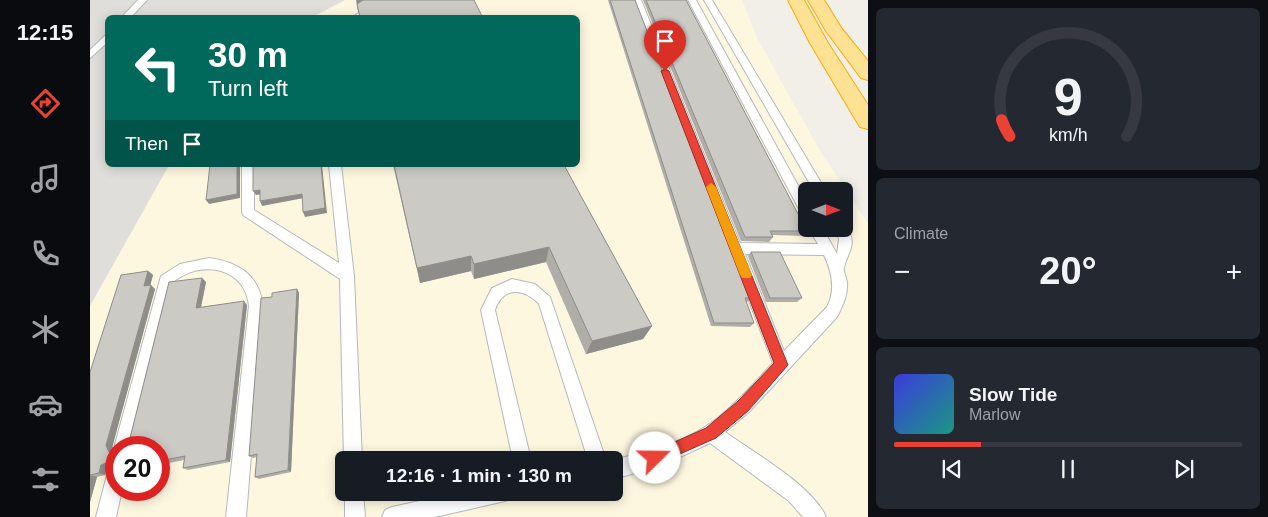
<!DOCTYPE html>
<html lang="en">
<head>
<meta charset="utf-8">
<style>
	body { margin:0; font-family:Arial,sans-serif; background:#242831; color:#f1f3f6; height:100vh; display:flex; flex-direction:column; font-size:19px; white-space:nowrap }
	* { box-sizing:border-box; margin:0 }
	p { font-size:16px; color:#9ea1a6 }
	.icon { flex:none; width:28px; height:28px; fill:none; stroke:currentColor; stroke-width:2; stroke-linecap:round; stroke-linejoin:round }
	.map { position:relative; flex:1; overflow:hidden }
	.panel { display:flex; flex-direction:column; gap:8px; padding:8px; background:#0d0f14; width:400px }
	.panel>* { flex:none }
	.guide { position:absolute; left:15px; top:15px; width:475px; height:152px; border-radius:8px; box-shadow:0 2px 12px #0003; background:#00695c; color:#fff; overflow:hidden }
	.needle { width:32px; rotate:90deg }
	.tools { position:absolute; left:708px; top:182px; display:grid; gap:10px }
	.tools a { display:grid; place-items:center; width:55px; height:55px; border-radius:8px; background:#171b24; box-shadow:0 2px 12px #0003; font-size:25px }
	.speed { position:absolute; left:15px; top:436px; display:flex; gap:10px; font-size:25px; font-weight:700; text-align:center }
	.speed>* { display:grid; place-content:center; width:65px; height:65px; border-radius:50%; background:#171b24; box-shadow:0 2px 12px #0003; line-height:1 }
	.speed .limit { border:8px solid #d22; background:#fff; color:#111 }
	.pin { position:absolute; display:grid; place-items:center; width:42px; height:42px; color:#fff; margin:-51px -21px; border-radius:50% 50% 50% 0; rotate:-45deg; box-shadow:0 0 5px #0007 }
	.pin .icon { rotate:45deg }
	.me { position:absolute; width:55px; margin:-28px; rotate:68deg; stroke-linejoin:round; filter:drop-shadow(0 0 4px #0008) }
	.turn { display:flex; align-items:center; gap:18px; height:105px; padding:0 20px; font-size:22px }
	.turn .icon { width:65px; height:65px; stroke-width:2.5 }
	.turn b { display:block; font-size:35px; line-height:42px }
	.then { display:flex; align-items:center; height:48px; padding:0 20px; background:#0003; gap:10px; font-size:19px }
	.big { font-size:38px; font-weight:700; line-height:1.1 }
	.panel .tile { flex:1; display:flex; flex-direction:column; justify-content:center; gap:8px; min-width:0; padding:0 18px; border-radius:8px; background:#242831 }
	.panel .dial { align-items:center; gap:0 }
	.dial svg { height:130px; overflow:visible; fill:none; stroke:#363941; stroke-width:7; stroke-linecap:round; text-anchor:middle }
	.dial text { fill:#f1f3f6; stroke:none }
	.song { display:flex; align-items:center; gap:15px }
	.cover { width:60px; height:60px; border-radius:8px; background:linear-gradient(135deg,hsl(240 70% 55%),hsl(170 70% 35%)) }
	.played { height:5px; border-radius:2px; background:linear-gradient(90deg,#ea4335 25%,#363941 25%) }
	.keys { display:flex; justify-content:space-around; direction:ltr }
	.heat { display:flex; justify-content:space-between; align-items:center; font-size:28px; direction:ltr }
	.trip { position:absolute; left:245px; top:451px; width:288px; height:50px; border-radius:8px; background:#171b24; box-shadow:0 2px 12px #0003; font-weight:700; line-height:50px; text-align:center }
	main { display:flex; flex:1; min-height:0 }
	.tabs { display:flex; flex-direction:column; width:90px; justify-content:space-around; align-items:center; background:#090b0e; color:#9ea1a6 }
	.tabs .icon { width:35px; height:35px }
	.tabs .selected { color:#ea4335 }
	.tabs b { font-size:22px; color:#f1f3f6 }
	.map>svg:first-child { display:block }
</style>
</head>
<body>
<main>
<nav class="tabs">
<b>12:15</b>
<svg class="icon selected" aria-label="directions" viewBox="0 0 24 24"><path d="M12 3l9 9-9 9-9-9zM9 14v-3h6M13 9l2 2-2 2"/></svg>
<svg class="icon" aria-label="music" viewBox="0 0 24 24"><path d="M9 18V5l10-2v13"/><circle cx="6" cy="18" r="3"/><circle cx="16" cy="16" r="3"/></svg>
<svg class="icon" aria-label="phone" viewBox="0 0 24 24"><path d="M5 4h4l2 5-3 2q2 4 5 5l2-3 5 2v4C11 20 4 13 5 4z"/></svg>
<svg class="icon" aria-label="climate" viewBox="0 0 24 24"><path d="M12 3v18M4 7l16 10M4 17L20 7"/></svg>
<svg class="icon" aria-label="car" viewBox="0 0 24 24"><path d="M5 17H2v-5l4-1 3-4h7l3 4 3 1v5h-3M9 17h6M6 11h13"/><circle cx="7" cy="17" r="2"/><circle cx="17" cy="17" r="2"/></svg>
<svg class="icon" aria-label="filters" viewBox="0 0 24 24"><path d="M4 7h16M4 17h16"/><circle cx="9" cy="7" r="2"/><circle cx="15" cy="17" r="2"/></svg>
</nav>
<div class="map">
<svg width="778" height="517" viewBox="0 0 778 517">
	<rect width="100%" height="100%" fill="#f1efe8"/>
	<!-- commercial -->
	<path fill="#fef7e0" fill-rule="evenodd" d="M255 0H652L667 38 729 149 778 224V517H0V306L79 165H488V18L222 17ZM716 191H754V229H716ZM26 448H69V490H26ZM254 460H524V492H254Z"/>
	<!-- industrial -->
	<path fill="#e0deda" d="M0 0H255L222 17 18 18V165H79L0 306Z"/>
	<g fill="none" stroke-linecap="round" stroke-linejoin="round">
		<!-- service casing -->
		<g stroke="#b5b8bc" stroke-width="2">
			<path id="service" d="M48 0H57L40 18H31Z
				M289 0H299L272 18H261Z
				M543 0H551L650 243 728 244 719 229H733L747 254 749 239 745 229H754V225H756C767 246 760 247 754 267 753 271 756 277 757 282 758 295 753 305 747 317L659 412 635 432C663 452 723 486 736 517H713L699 501 620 443C589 458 558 472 524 478V460C554 452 588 444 615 427 641 410 662 385 683 363ZM655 254 734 255C742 272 746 290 737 307L694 351Z
				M598 0H606L716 200V216L710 211Z
				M614 0H622L736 191H724Z
				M18 33V42L0 58V50Z
				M152 165H164V210L249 263 239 165H251L264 276 272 460H254L250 279 153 215 152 212Z
				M119 258C149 262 169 275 173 306L156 517H136L159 306C155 266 109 259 82 283L42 448H26V453L24 448 71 276 90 264Z
				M422 279 445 284 460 297 516 460H498L449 304C434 288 413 286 405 310L441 460H423L391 310 402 288Z
				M26 466V490H32L26 517H6L17 475 19 468Z
				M255 492H273L275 517H255Z
				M370 492H424L422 499 415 501 345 517H292L295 510 302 507Z"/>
		</g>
		<!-- motorway casing -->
		<g stroke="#f9ab00" stroke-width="2">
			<path id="motorway" d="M698 0H714L738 43 778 105V129L770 127 767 122 720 43Z
				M718 0H734L752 29 778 61V80L771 78 736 31Z"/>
		</g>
		<!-- service -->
		<use href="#service" fill="#fff" fill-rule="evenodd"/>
		<!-- motorway -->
		<use href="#motorway" fill="#fde293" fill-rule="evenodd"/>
	</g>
	<!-- wall -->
	<path fill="#afaea9" d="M518 0H545L661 298 657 302H656L664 323 660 327 621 326Z
		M553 0H596L717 231 713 236 682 235 683 237 679 242 651 241Z
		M303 165H474L562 326 553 339 496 354 456 262 384 279 381 271 330 283Z
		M661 252 712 298 707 302H676L658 256Z
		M58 271 63 275 60 285 65 289 22 447 38 446 112 278 116 282 111 307 157 305 140 462 98 470 93 468 94 460 69 465V448H26V472L22 471V466L17 467 15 475 7 477 0 502V372Z
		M207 289 209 293 201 472 169 479 165 477 167 457 163 458 159 456 182 297Z"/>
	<!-- shaded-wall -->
	<path fill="#8f8d8a" d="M266 0H286L268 11Z
		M147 165H150V198L119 204 116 200Z
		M231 165H232L237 213 215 217 213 212Z
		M170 190 172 194 166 195 163 191Z
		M212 194 214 198 172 206 170 201Z
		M459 247 456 262 384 279V264Z
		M381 256V271L330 283 327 268Z
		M58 271 63 275 59 290 54 286Z
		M112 278 116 282 110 312 106 308Z
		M61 285 65 289 22 448 25 455 19 452 16 445Z
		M207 289 209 293 201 472 198 470Z
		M154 301 157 305 140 462 136 460Z
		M562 326 553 339 496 354 502 341Z
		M19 462 25 464 17 467 15 475 9 473 11 465Z
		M0 475 7 477 0 502Z"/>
	<!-- building -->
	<path fill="#cccac5" stroke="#8f8d8a" d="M273 0H384L393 18H270L267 4Z
		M520 0H545L661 298H655L664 323H624Z
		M556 0H596L717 231H680L683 237H655Z
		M120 165H147V194L116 200Z
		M163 165H231L235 208 213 212 212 194 170 201V190L163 191Z
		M304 165H474L562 326 502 341 459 247 384 264 381 256 327 268Z
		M661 252H690L712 298H680Z
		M58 271 54 286 61 285 16 445 19 452H21L22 448 38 446 79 282 112 278 106 308 154 301 136 460 93 468 95 456 69 461V448H26V470L22 471V464L19 462 11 465 9 473 0 475V476V372L31 275Z
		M207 289 198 470 165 477 167 454 159 456 171 298 182 297V293Z"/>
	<!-- route -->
	<path fill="#ea4335" stroke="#982c22" d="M575 69 579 71 698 365 658 411 626 438 565 465 560 463 558 458 560 453 616 428 648 401 684 363 571 71Z"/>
	<!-- slow -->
	<path fill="#f59e0b" d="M621 183 626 187 662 275 660 278H652L650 275 616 187Z"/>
</svg>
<div class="tools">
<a><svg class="needle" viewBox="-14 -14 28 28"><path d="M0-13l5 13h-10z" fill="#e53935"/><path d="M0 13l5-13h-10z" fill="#9ea1a6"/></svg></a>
</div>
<div class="speed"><div class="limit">20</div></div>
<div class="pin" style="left:575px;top:71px;background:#d93025"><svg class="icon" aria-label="arrive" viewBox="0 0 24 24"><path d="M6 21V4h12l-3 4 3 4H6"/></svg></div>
<svg class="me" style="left:565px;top:458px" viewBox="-20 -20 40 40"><circle r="19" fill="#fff"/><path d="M0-13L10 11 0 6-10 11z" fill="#ea4335"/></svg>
<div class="trip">12:16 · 1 min · 130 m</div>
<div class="guide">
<div class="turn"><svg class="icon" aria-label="left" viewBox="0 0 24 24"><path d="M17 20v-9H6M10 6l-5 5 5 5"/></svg><div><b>30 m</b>Turn left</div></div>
<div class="then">Then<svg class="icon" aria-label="arrive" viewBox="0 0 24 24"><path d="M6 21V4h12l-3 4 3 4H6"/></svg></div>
</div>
</div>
<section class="panel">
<div class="tile dial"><svg viewBox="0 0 100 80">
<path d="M14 69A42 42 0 1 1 86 69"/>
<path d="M14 69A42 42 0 0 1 9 59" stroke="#ea4335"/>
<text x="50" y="56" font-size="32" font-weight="700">9</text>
<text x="50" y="72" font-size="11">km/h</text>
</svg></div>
<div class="tile"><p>Climate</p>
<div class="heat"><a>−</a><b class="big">20°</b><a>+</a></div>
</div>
<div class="tile">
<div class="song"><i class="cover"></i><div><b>Slow Tide</b><p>Marlow</p></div></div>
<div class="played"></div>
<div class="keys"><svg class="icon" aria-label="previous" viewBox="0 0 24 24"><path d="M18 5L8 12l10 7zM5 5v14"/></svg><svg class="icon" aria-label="pause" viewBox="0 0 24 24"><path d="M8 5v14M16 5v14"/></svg><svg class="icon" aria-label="next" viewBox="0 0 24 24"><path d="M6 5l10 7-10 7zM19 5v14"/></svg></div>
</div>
</section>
</main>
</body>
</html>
